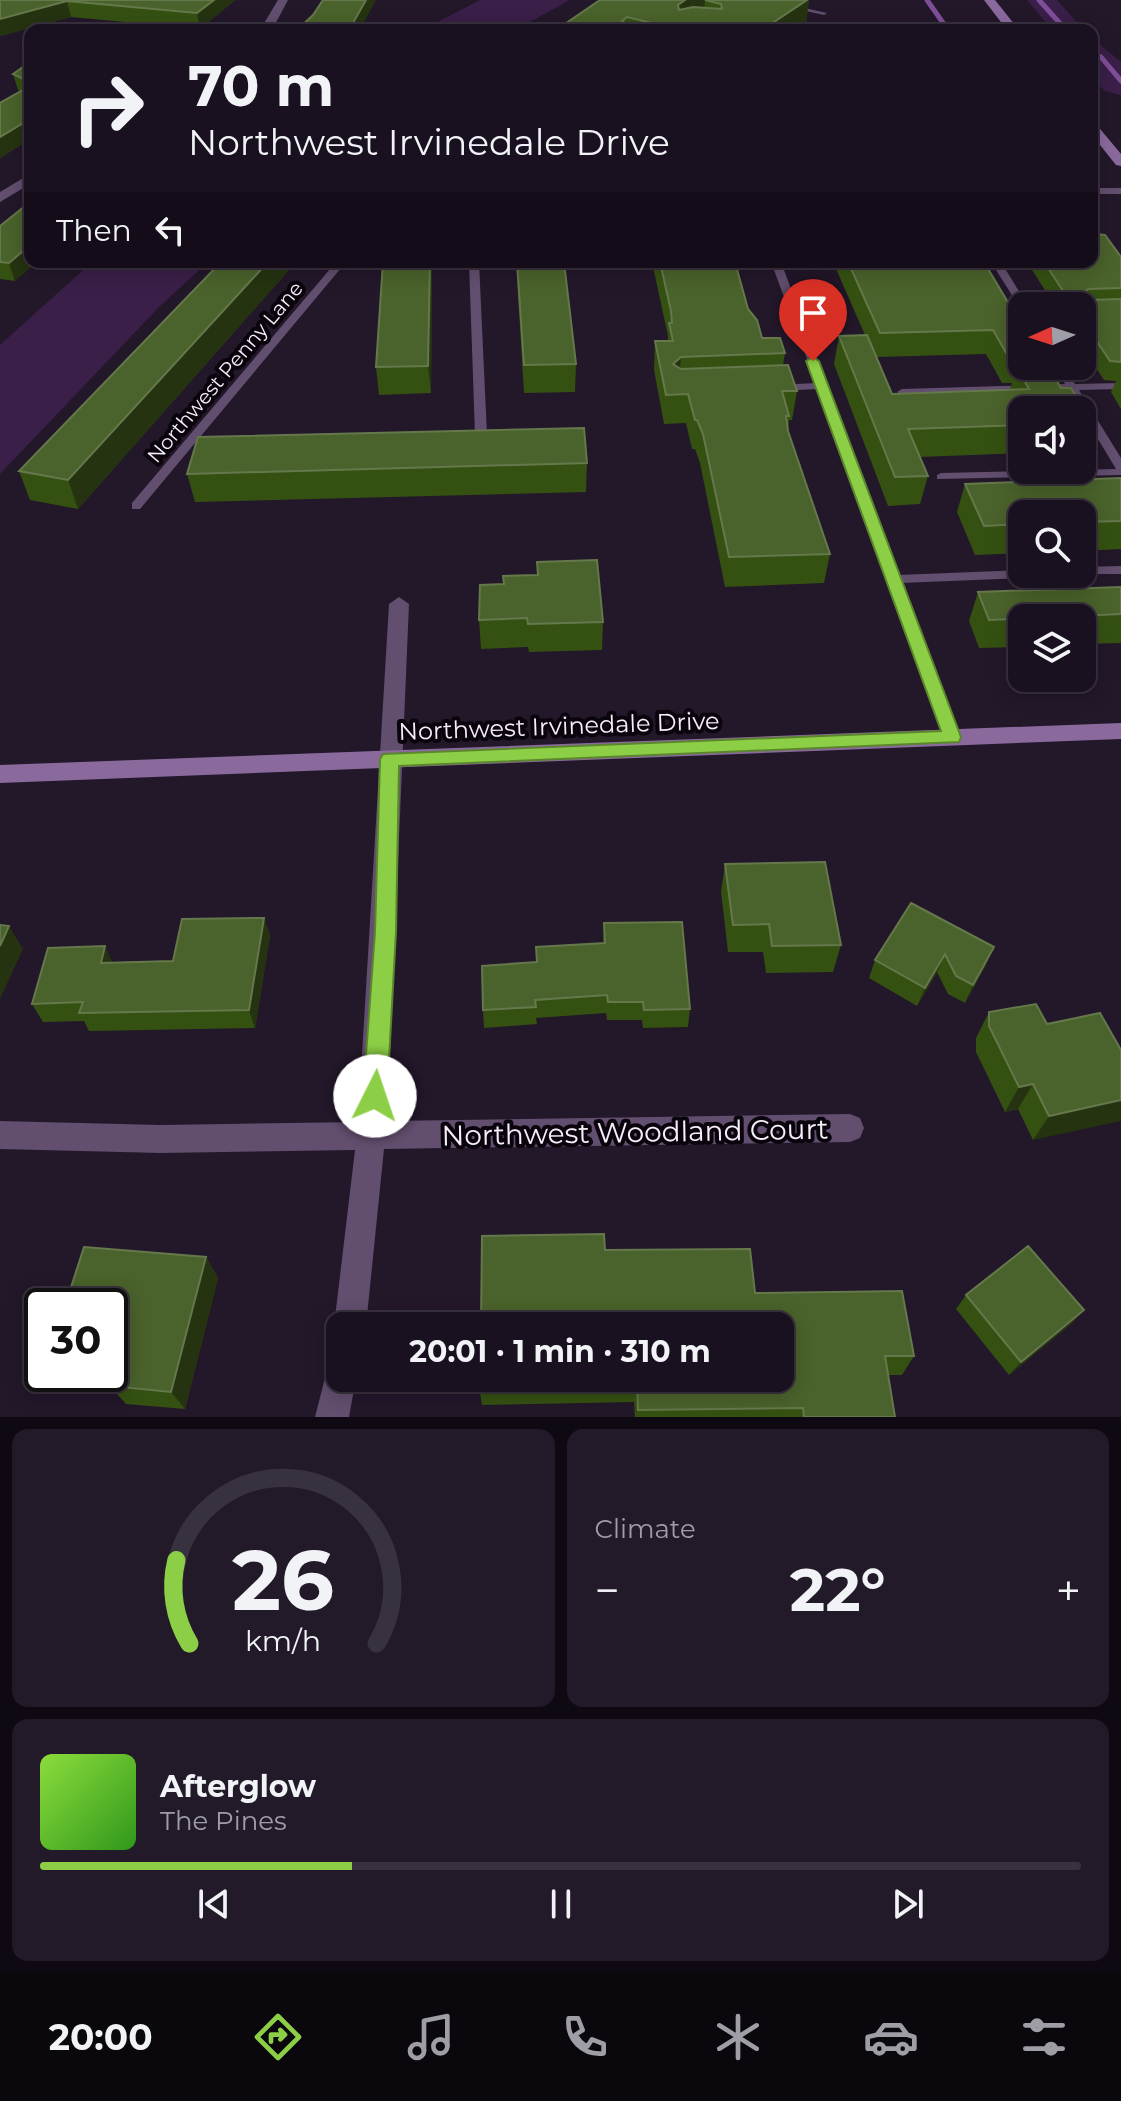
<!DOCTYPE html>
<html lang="en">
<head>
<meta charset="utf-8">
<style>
	body { margin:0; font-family:Montserrat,sans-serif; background:#231a29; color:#f1f3f6; height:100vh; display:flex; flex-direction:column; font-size:30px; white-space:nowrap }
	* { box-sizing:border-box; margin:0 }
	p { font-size:26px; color:#9f9da5 }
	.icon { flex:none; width:44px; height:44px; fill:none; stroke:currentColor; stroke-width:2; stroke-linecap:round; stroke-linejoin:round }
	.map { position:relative; height:1417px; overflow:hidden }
	.panel { display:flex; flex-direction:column; gap:12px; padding:12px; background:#0e0912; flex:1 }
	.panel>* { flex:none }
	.hud { position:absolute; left:24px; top:24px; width:1074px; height:244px; border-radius:16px; box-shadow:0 4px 20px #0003,0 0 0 2px #38313e; background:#1a1120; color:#f1f3f6; overflow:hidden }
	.needle { width:52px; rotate:267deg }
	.controls { position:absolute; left:1008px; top:292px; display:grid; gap:16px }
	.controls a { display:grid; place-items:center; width:88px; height:88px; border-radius:16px; background:#1a1120; box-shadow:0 4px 20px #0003,0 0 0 2px #38313e; font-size:40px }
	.speed { position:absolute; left:24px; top:1288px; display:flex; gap:16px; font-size:40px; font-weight:700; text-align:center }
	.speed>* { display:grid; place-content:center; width:104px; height:104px; border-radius:50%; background:#1a1120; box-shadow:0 4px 20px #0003,0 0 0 2px #38313e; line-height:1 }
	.speed .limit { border:4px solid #111; border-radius:12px; background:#fff; color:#111 }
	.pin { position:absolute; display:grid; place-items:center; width:68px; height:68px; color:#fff; margin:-82px -34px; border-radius:50% 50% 50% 0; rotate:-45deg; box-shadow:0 0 8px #0007 }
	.pin .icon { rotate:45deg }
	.me { position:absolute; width:88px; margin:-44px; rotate:4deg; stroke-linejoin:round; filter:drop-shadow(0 0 6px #0008) }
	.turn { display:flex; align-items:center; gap:28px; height:168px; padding:0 32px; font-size:36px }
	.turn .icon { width:104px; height:104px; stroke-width:2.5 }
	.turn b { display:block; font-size:56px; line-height:68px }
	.then { display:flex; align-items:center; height:76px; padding:0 32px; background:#0003; gap:16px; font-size:30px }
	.big { font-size:60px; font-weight:700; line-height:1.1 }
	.panel .card { flex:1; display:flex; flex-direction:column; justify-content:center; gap:12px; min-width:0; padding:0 28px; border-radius:16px; background:#231a29 }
	.panel .dial { align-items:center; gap:0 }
	.dial svg { height:208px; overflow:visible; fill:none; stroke:#38313e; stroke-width:7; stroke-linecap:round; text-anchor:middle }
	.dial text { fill:#f1f3f6; stroke:none }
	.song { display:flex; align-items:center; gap:24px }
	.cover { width:96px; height:96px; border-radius:12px; background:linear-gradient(135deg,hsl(90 70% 55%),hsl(110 70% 35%)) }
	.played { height:8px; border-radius:4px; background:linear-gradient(90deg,#8cce45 30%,#38313e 30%) }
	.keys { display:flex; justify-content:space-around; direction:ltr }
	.heat { display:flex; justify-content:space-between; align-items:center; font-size:44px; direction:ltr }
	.panel .tiles { flex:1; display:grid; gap:12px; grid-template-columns:1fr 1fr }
	.card:last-child { grid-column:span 2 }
	.trip { position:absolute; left:326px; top:1312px; width:468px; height:80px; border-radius:16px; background:#1a1120; box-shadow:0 4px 20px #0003,0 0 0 2px #38313e; font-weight:700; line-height:80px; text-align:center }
	.tab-bar { display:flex; height:128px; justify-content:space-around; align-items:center; background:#0a070d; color:#9f9da5 }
	.tab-bar .icon { width:56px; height:56px }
	.tab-bar .selected { color:#8cce45 }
	.tab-bar b { font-size:36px; color:#f1f3f6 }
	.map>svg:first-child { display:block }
</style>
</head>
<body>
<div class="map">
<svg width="1121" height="1417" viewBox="0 0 1121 1417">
	<rect width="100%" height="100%" fill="#23172a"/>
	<!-- green -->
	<path fill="#3a1f48" d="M480 0H570L515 30H422Z
		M1027 0H1057L1084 30H1052Z
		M1092 38 1121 62V95L1105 91 1092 79Z
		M92 262H208L160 306 0 474V345Z"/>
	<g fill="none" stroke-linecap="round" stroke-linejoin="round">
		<!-- stream -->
		<path stroke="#7f4e99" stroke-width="5" d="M927 0 948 30
			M1039 0 1066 30
			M1092 53 1101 57 1121 81"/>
		<!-- service -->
		<path fill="#624e6e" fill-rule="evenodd" d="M755 0H768L827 13 824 15Z
			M1092 188H1121V194H1092Z
			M336 262H346L140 509H132V503Z
			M469 262H479L487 435 481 438 475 435Z
			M771 262H781L898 575 1022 570V574H1028L1022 578 901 583 959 737 957 741H947L945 737 818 389 778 391 773 388 778 385 816 383Z
			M991 262H1001L1028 306 1020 308Z
			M1054 366H1064L1075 384 1121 383V389L1079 390 1121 458V475L937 479V475L941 473 1116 469 1069 391 902 395 897 392 902 389 1065 384Z
			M1121 566V574H1078H1082V567Z"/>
		<!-- minor -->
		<path fill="#624e6e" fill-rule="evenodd" d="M278 0H288L272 30H260Z
			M30 174V184L0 202V192Z
			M399 597 409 604 387 1121 850 1114 860 1118 864 1128 860 1138 850 1142 384 1149 366 1326H340V1338L334 1326 355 1150 161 1153 0 1149V1121L161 1125 358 1122 389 604Z
			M340 1362V1378H356L349 1417H315L328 1366Z"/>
		<!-- secondary -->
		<path fill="#8a6a9d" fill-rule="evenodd" d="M984 0H995L1019 30H1007Z
			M1092 123 1096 124 1121 154V166L1116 165 1092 135Z
			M1121 723V739L0 783V765Z"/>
	</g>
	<!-- wall -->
	<path fill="#355112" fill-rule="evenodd" d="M0 0H235L200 29 71 17 0 36Z
		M600 0H809L806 22 794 30H556Z
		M30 62V139L0 158 21 92 18 90 13 74Z
		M0 226 15 281 0 279Z
		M1096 234 1121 257V409L1111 392 1116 381 1104 380 1082 347V306H1055L1027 262H1092Z
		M221 262H296L78 509 30 500 19 471Z
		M383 262H432L431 393 379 395 376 367Z
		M516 262H564L576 364 575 392 524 393Z
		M652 262H735L748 309 762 338 785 353 783 365 797 391 792 420H789L788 431 830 554 824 583 725 587 700 463 695 449H692L686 423 664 424 654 370 655 341H668V336Z
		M833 262H984L1022 326V366L1049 367 1061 388H1071L1091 423 1082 449V410H1022V453L919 457 928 476 920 504 888 506 834 364 839 336 865 335ZM986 354 1002 383H1012L1010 390 892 394 877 357Z
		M587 463 586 492 195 502 187 474Z
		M1121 478V549L1082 551V514H1022V553L975 555 957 512 965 484Z
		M480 585 603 622 602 650 529 652 528 647 481 649 479 620Z
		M1121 587V643L1082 644V618H1022V647L979 648 969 621 978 592Z
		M725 864 841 945 833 972 766 973 763 952H728L721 892Z
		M911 903 986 965 965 1003 948 994 937 972 917 1006 869 978 875 960Z
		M264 918 270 936 255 1028 89 1031 84 1021 43 1022 32 1004 113 962 173 961Z
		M604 923 690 1009 688 1027 643 1028 642 1020H607L606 1013 536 1018 537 1024 484 1028 483 1010 536 962V947L603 943Z
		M989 1012 1047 1024 1121 1050 1033 1140 1018 1109 1005 1112 976 1052V1038Z
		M605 1250 755 1293 914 1356 902 1375H888L895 1417H635L634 1402 482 1405 479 1387Z
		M206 1257 218 1278 185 1409 126 1404 110 1386 112 1378 67 1374H110V1306Z
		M966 1295 1084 1310 1071 1324 1009 1375 956 1309Z"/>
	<!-- shaded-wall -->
	<path fill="#253311" d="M214 0H235L200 29 197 13Z
		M366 0H376L360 30H349Z
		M685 0H705L704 9 676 27 678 5Z
		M807 0H809L806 22 794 30H762Z
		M67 1 71 17 0 36V19Z
		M30 119V139L0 158V137Z
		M30 245V262H37L15 281 9 263Z
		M268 262H296L78 509 68 480Z
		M430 262H432L431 393 428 366Z
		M681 357 679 386 673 364Z
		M264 918 270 936 255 1028 249 1010Z
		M9 926 23 949 0 999V946Z
		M105 946 114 965 101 963Z
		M994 947 986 965 965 1003 973 985Z
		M945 954 937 972 917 1006 925 988Z
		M1033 1084 1018 1109 1005 1112 1019 1087Z
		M1121 1100V1121L1033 1140 1049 1116Z
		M206 1257 218 1278 185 1409 171 1392Z
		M1084 1310 1071 1324 1009 1375 1021 1362Z"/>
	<!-- building -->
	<path fill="#4a622b" stroke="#65784b" stroke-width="2" d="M0 0H214L197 13 67 1 0 19Z
		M323 0H366L349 30H297L313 15Z
		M600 0H685L678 5 679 10 693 7 722 9 721 4 705 0H807L762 30H681L627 17 622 21 636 30H556Z
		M30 62V82L13 74Z
		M30 86V119L0 137V103Z
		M30 202V245L9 263 0 262V226Z
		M1092 218 1096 224V234L1105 235 1121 257V288L1088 289 1085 292 1088 300 1121 299V362L1110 361 1082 319V306H1073L1044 262H1092Z
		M221 262H268L68 480 19 471Z
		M383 262H430L428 366 376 367Z
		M517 262H564L576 364 524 365Z
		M660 262H735L748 309 757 320 762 338H780L785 353 681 357 673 364 681 369 788 365 797 391H782L789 416H786L788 431 830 554 729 557 703 434 697 420H695L688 394 666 395 655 341H673L669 323H672L671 311Z
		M848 262H984L1022 326V358H1009L993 330 880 333Z
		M867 335 892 394 1029 389 1017 368 1049 367 1061 388H1071L1091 423H1082V410H1022V425L908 429 928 476 895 477 839 336Z
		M584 428 587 463 187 474 198 437Z
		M1121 478V521L1082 522V514H1022V524L984 526 965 484Z
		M597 560 603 622 528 624 527 618 479 620 480 585 504 584 503 576 538 575 537 562Z
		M1121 587V614L989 620 978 592Z
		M825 862 841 945 772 946 769 924 733 925 725 864Z
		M911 903 994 947 973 985 956 976 945 954 925 988 875 960Z
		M264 918 249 1010 79 1013 83 1002 32 1004 48 948 105 946 101 963 173 961 182 919Z
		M682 922 690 1009 644 1010 643 1002H608L607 995 535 1000 536 1007 483 1010 482 966 537 962 536 947 605 943 604 923Z
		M0 925 9 926 0 946Z
		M1036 1004 1047 1024 1100 1013 1121 1050V1100L1049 1116 1033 1084 1019 1087 989 1026V1012Z
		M604 1234 605 1250 750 1249 755 1293 902 1291 914 1356H885L895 1417H804L803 1408 638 1410 637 1384 479 1387 480 1378H780V1326H481L482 1236Z
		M1028 1246 1084 1310 1021 1362 966 1295Z
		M84 1247 206 1257 171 1392 110 1386 118 1361H110V1306H65Z"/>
	<!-- route -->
	<path fill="#8cce45" stroke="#5b862d" stroke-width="2" d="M813 357 819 361 961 737 959 742 399 766 396 932 387 1096 383 1104 375 1107 367 1104 363 1096 375 932 380 759 383 754 941 731 806 361Z"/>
	<g text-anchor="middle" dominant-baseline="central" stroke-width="8" stroke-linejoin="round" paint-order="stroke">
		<!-- far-street labels -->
		<g font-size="20" fill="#f6eefb" stroke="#0a050d">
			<text transform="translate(225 372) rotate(-50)">Northwest Penny Lane</text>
		</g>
		<!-- street labels -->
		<g font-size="24" fill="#f6eefb" stroke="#0a050d">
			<text transform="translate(559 726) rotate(-2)">Northwest Irvinedale Drive</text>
		</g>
		<!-- near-street labels -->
		<g font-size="28" fill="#f6eefb" stroke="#0a050d">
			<text transform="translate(635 1132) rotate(-1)">Northwest Woodland Court</text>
		</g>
	</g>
</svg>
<div class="controls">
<a><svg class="needle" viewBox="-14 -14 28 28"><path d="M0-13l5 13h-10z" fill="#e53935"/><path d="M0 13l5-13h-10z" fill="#9f9da5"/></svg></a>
<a><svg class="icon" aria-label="sound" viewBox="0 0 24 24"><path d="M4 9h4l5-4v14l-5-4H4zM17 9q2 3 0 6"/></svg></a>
<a><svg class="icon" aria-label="search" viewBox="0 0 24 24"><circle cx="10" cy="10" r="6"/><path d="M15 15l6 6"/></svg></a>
<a><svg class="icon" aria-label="layers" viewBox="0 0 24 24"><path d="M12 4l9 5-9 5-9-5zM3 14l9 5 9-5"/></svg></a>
</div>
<div class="speed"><div class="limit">30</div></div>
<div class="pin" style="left:813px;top:361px;background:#d93025"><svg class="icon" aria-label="arrive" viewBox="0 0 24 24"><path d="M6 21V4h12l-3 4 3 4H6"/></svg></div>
<svg class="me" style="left:375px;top:1096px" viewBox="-20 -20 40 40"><circle r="19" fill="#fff"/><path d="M0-13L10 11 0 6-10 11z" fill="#8cce45"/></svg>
<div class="trip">20:01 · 1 min · 310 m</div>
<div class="hud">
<div class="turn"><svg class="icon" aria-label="right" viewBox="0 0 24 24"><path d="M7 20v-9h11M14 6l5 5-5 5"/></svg><div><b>70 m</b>Northwest Irvinedale Drive</div></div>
<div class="then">Then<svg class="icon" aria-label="left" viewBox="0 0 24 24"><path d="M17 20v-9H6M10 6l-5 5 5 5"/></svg></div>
</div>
</div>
<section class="panel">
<div class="tiles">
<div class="card dial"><svg viewBox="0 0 100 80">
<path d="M14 69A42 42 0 1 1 86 69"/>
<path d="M14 69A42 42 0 0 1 9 37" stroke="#8cce45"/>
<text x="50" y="56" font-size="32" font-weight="700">26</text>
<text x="50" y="72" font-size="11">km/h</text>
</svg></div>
<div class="card"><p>Climate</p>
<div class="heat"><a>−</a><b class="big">22°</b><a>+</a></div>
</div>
<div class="card">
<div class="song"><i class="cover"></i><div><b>Afterglow</b><p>The Pines</p></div></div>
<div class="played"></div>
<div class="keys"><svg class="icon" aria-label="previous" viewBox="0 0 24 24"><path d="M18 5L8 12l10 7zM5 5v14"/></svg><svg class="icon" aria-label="pause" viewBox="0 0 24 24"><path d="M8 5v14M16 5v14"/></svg><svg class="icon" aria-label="next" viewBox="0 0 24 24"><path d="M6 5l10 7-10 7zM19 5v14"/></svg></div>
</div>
</div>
</section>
<nav class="tab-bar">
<b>20:00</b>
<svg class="icon selected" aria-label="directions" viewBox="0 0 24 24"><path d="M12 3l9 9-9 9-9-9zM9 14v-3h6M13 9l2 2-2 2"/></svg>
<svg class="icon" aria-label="music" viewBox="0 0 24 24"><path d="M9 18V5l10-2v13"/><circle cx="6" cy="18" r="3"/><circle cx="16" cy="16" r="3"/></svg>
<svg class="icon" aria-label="phone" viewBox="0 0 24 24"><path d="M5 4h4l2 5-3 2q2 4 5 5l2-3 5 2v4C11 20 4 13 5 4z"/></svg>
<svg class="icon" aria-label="climate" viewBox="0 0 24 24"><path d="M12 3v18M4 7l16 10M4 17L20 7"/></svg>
<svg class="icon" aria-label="car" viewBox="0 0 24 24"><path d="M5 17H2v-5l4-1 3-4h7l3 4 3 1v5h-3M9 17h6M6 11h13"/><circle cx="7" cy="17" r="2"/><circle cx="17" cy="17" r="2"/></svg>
<svg class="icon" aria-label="filters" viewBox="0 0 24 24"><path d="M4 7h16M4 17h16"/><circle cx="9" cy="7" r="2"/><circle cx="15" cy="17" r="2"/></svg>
</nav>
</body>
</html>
